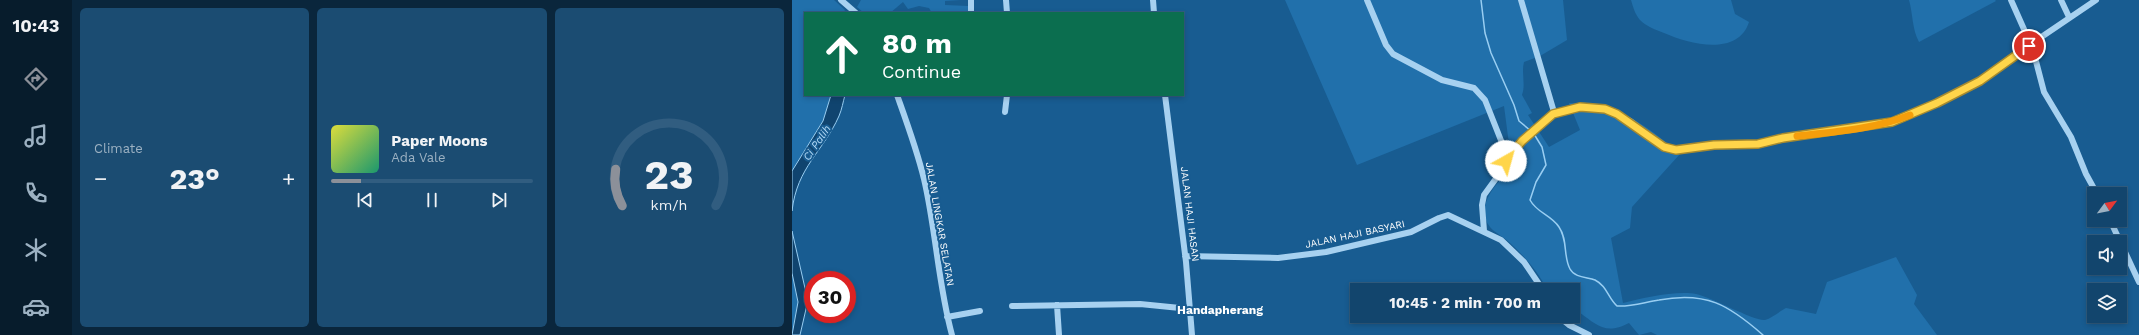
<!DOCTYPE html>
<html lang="en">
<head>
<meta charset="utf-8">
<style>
	body { margin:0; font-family:"Work Sans",sans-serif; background:#1b4c72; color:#f1f3f6; height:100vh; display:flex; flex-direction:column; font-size:15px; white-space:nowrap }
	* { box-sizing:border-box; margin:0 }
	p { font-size:13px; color:#9cb1c2 }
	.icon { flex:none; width:22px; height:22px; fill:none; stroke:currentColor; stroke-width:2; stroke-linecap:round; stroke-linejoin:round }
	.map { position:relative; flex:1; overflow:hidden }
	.panel { display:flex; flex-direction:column; gap:8px; padding:8px; background:#0a263c; width:720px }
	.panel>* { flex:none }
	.guide { position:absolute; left:12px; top:12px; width:380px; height:84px; border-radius:0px; box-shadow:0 2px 6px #0003,0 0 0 1px #315d80; background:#0b6e4f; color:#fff; overflow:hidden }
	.needle { width:26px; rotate:58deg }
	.buttons { position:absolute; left:1295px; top:187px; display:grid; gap:8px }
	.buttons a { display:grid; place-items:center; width:40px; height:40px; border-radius:0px; background:#12456d; box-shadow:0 2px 6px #0003,0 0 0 1px #315d80; font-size:20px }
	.speed { position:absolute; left:12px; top:271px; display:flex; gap:8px; font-size:20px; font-weight:700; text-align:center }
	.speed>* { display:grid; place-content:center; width:52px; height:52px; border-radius:50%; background:#12456d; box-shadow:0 2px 6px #0003,0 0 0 1px #315d80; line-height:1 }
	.speed .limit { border:6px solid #d22; background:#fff; color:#111 }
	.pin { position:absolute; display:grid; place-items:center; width:34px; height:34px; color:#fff; margin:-17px; border:2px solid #fff; border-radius:50%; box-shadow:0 1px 4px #0007 }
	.me { position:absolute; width:44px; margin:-22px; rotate:38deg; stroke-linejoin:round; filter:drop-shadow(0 0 3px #0008) }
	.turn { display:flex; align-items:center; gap:14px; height:84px; padding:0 12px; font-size:18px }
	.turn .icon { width:52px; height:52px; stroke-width:2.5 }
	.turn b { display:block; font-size:28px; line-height:34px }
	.big { font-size:30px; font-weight:700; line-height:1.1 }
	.panel .tile { flex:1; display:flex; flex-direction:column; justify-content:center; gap:6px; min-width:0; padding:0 14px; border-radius:6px; background:#1b4c72 }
	.panel .dial { align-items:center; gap:0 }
	.dial svg { height:104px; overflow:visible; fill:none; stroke:#315d80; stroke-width:7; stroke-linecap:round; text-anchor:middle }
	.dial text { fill:#f1f3f6; stroke:none }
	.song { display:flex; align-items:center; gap:12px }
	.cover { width:48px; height:48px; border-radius:6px; background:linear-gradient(135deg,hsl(60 70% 55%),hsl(160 70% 35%)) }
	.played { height:4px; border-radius:2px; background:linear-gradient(90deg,#8c9099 15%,#315d80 15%) }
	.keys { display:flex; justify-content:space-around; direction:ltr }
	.heat { display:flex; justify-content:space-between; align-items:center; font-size:22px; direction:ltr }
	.panel .tiles { flex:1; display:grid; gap:8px; grid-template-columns:repeat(3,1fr) }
	.trip { position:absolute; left:558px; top:283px; width:230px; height:40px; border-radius:0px; background:#12456d; box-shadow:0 2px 6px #0003,0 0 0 1px #315d80; font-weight:700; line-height:40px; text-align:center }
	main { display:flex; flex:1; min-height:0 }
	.menu { display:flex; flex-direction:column; width:72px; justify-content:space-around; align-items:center; background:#071c2c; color:#9cb1c2 }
	.menu .icon { width:28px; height:28px }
	.menu .on { color:#8c9099 }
	.menu b { font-size:18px; color:#f1f3f6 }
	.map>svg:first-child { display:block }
</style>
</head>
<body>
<main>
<nav class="menu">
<b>10:43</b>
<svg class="icon on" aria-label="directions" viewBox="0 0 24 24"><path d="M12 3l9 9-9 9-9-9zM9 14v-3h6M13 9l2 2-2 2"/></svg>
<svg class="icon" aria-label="music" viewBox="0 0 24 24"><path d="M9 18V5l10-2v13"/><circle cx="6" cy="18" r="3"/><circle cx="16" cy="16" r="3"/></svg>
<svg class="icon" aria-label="phone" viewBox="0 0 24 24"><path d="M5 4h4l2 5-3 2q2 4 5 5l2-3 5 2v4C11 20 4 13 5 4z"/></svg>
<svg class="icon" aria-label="climate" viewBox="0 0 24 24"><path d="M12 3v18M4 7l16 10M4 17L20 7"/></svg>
<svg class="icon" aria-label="car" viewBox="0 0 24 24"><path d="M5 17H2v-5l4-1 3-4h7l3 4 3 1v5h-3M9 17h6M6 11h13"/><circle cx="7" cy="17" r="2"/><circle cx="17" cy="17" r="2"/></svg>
</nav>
<section class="panel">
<div class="tiles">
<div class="tile"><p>Climate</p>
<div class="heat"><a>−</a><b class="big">23°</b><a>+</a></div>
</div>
<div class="tile">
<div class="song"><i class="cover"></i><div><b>Paper Moons</b><p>Ada Vale</p></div></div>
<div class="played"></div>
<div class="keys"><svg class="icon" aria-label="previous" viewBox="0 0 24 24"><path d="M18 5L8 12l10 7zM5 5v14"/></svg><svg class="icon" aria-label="pause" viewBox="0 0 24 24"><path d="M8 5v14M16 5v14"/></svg><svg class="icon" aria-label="next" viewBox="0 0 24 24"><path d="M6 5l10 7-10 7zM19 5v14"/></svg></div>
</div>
<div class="tile dial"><svg viewBox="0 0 100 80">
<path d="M14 69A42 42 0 1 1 86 69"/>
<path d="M14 69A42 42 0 0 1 9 41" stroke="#8c9099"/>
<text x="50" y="56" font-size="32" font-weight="700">23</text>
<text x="50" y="72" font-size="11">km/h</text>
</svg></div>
</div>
</section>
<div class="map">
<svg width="1347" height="335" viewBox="0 0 1347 335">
	<rect width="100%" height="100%" fill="#185c91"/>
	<!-- green -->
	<path fill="#2170ab" d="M0 0H42L53 10 51 13H13V95H39C37 123 12 147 0 171Z
		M69 0H169L153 1V5L176 6V11H170V13H140L137 8 127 6 116 9 111 2 98 13H72L65 7Z
		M493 0H771L775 40 748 56 732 62C729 73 734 84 730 95L740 113 736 115 757 147 788 130 777 103C789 104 803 103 814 107 841 115 867 136 888 154L840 207 838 228 819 238 831 303C850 298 886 290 904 294 919 297 964 322 973 320 980 318 988 311 994 308L1024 314 1035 282 1104 257 1125 295 1122 304 1145 335H865L859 332 847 335 837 323C814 335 806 326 787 312L782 321 773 316H781V290H755C747 272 732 256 717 242 712 237 703 233 698 227 681 206 707 181 720 167L712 106 565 165Z
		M839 0H939L943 14 957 22C946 57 897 44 872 33 864 30 854 26 848 20 843 14 841 7 839 0Z
		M1117 0H1203L1204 1 1127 42C1120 29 1121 14 1117 0Z
		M0 273 6 302 0 332Z"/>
	<!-- water -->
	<path fill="#10446f" stroke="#99cef2" d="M39 95H53C51 102 50 109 47 116 31 152 5 167 0 211V171L31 121Z
		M0 231 15 297 14 309 8 335H0L6 302 0 273Z"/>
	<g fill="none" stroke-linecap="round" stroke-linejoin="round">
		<!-- stream -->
		<path stroke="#99cef2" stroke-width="1.5" d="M689 0 693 33 699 53 722 105 727 121 739 131
			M742 134 750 147 754 165 744 182 738 200C745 213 759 215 767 227 776 240 771 256 778 269 783 278 795 277 803 280 815 286 816 298 825 306 839 307 853 302 867 300 914 291 937 305 971 335"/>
		<!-- minor -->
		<path stroke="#a7d1f0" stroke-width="6" d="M49 0 64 13
			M179 0V13
			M214 0 215 13
			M361 0 362 13
			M575 0 594 45 601 54 650 80 682 88 693 100 712 148 715 159 708 173 692 195 690 205 692 231
			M1219 0 1239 45
			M1269 0 1277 17
			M1304 0 1242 42 1240 46 1252 92 1279 137 1294 174 1305 194
			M105 95C115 123 125 150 132 179 144 230 146 284 160 335
			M373 95 394 262 400 335
			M213 112 215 95
			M761 114 788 107 813 109 838 121 872 147 884 150 923 145 966 143 991 138 1058 129 1104 121 1145 103 1188 81 1240 45
			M715 159 738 134 760 117 762 112 729 0
			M1318 220 1347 282
			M393 256 486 258 534 252 619 232 647 218 656 215 709 240 732 262 751 290
			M265 305 267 335
			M220 306 348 304 398 309
			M766 316 777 325 797 335
			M155 317 188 311"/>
	</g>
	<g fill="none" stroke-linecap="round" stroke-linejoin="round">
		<!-- route casing -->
		<g stroke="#a68a30" stroke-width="10">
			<path id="route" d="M714 161 730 141 761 114 788 107 813 109 825 114 872 147 884 150 922 145 966 144 991 138 1100 122 1145 103 1188 81 1237 46"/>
		</g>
		<!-- route -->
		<use href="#route" stroke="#ffd54a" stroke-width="7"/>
		<!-- slow -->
		<path stroke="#f59e0b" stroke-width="7" d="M1005 136C1042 132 1083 129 1118 115"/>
	</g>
	<g text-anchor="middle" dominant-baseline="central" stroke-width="4" stroke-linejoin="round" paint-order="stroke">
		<!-- street labels -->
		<g font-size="10" fill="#fff" stroke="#185c91">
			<text transform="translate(398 214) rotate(83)">JALAN HAJI HASAN</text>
			<text transform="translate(148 224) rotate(80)">JALAN LINGKAR SELATAN</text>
			<text transform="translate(563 234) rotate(-12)">JALAN HAJI BASYARI</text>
		</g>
		<!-- water labels -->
		<g font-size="11" font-style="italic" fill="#b3daf7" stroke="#185c91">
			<text transform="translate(25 143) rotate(-56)">Ci Palih</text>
		</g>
		<!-- quarter labels -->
		<g font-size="12" font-weight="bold" fill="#fff" stroke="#185c91">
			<text x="428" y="310">Handapherang</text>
		</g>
	</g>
</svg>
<div class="buttons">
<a><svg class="needle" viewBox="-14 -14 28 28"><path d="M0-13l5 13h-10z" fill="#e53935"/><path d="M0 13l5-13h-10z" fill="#9cb1c2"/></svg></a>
<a><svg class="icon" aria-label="sound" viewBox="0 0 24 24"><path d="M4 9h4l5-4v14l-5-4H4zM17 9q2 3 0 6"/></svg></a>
<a><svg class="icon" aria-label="layers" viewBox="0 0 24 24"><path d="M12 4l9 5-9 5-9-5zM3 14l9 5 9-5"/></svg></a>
</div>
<div class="speed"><div class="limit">30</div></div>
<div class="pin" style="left:1237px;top:46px;background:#d93025"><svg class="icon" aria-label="arrive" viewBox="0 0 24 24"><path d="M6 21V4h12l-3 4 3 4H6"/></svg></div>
<svg class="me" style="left:714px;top:161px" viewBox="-20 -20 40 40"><circle r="19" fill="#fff"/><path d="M0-13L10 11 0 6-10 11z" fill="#ffd54a"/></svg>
<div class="trip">10:45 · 2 min · 700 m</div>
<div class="guide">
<div class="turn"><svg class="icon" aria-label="ahead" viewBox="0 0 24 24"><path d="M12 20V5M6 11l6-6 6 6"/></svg><div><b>80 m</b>Continue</div></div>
</div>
</div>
</main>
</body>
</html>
